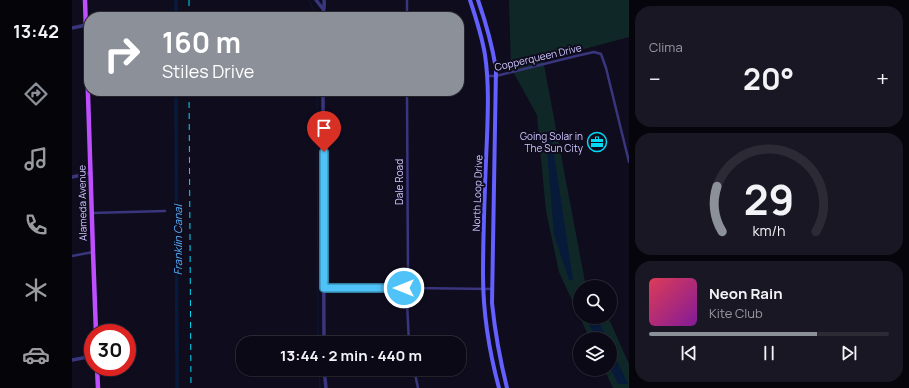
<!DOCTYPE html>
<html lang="es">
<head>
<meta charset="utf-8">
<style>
	body { margin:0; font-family:Manrope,sans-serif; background:#191723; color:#f1f3f6; height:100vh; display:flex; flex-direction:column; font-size:15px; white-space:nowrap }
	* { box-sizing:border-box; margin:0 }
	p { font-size:13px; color:#9a9aa1 }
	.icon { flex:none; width:22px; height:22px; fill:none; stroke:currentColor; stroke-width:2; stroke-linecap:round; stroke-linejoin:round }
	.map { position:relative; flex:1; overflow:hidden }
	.sheet { display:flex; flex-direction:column; gap:6px; padding:6px; background:#06050c; width:280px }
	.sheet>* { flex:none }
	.guide { position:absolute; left:12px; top:12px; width:380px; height:84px; border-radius:16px; box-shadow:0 1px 3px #0004,0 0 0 1px #2b2a35; background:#8c9099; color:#fff; overflow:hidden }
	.tools { position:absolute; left:501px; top:280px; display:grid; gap:8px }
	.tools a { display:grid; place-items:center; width:44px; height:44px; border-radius:50%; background:#0b0916; box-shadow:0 1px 3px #0004,0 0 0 1px #2b2a35; font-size:20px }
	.speed { position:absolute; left:12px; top:324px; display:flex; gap:8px; font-size:20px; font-weight:700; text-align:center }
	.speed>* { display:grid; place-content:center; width:52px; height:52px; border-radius:50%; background:#0b0916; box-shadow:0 1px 3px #0004,0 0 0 1px #2b2a35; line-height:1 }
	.speed .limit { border:6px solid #d22; background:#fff; color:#111 }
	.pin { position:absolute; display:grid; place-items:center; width:34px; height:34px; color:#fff; margin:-41px -17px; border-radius:50% 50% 50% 0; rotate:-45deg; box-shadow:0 0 4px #0007 }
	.pin .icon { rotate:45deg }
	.me { position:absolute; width:44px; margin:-22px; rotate:270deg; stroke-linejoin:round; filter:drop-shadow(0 0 3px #0008) }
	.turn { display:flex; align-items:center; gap:14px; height:84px; padding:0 12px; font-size:18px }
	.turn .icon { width:52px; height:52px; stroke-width:2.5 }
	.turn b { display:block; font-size:28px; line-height:34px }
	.big { font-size:30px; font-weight:700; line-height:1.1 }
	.sheet .card { flex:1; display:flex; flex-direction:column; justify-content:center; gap:6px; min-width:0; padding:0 14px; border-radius:16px; background:#191723 }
	.sheet .dial { align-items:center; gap:0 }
	.dial svg { height:104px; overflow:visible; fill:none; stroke:#2b2a35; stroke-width:7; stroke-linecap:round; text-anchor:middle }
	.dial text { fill:#f1f3f6; stroke:none }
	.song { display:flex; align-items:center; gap:12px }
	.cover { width:48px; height:48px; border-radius:6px; background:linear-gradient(135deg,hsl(350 70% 55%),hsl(290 70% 35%)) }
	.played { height:4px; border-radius:2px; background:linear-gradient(90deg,#8c9099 70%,#2b2a35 70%) }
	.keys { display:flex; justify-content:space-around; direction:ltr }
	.heat { display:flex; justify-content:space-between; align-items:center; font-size:22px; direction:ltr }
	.trip { position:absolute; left:164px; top:336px; width:230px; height:40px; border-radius:16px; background:#0b0916; box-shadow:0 1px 3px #0004,0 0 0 1px #2b2a35; font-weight:700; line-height:40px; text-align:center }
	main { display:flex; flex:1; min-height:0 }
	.tabs { display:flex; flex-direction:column; width:72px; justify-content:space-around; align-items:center; background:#040409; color:#9a9aa1 }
	.tabs .icon { width:28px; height:28px }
	.tabs .active { color:#8c9099 }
	.tabs b { font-size:18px; color:#f1f3f6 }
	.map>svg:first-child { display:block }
</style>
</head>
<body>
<main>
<nav class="tabs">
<b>13:42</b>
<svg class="icon active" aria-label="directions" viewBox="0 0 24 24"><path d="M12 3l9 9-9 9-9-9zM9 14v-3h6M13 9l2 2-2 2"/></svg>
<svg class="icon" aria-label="music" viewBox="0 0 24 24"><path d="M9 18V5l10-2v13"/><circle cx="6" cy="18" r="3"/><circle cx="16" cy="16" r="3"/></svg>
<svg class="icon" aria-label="phone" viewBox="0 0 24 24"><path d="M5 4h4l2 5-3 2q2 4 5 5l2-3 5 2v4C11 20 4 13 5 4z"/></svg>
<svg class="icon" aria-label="climate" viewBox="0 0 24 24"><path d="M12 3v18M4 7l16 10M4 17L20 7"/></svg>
<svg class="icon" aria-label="car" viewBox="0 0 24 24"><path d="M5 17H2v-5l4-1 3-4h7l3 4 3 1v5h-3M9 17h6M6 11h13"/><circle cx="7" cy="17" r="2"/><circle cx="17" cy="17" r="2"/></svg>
</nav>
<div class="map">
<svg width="557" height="388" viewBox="0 0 557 388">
	<rect width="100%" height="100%" fill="#0f0c1e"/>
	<!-- green -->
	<path fill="#0f2827" d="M437 0H557V37L471 60 514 287H508V317H536L557 364V388H541L532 369H538V339H518L487 272 474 211 465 115 439 68Z"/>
	<!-- water -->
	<path fill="#081a3a" d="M474 139 480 140 501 280H497L482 235Z
		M525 318 535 339H524L516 322Z
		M538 346 556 384H546L538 368Z"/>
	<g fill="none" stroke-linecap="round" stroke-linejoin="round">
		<!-- stream -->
		<path stroke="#081a3a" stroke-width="1" d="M237 0 245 17
			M245 91 246 343
			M247 369 248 388"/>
		<!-- canal -->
		<path stroke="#081a3a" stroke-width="3.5" d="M104 0V17
			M104 91 105 388"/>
		<!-- minor -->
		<path stroke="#39367d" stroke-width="2.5" d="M335 0V17
			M415 76H424L504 56 522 52 529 54 534 68 557 162
			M335 91 336 274 337 285
			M20 213 93 211
			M0 256 21 252
			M331.5 288a3.5 3.5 0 1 1 7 0a3.5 3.5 0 1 1-7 0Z
			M252 288H332
			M339 288 420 289
			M333 291 335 302 337 343
			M342 369 346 388"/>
		<!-- tertiary -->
		<path stroke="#39367d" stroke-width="3.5" d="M244 0 251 9
			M251 17C251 11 253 6 252 0
			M0 28 14 25
			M251 91 252 343
			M0 177 19 173
			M0 360 21 356
			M252 369 254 388"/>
		<!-- secondary -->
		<path stroke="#645fff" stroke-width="4" d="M398 0C404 18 410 36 413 55 417 82 416 110 415 137 413 183 411 229 411 274 411 313 417 351 427 388
			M406 0C414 23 420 44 424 69L420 303C423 332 428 360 435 388"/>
		<!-- primary -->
		<path stroke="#be4fff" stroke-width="4.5" d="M13 0 21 252 24 333
			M25 367 26 388"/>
		<!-- rail -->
		<path stroke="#00daf3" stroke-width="1" stroke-dasharray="6 5" stroke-linecap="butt" d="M117 0V17
			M117 91 119 388"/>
	</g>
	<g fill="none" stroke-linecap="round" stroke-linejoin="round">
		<!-- route casing -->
		<g stroke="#337fa1" stroke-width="10">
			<path id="route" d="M252 152V288H332"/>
		</g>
		<!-- route -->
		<use href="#route" stroke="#4fc3f7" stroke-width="7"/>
	</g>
	<!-- icons -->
	<defs>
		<g id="office-ring" transform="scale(1)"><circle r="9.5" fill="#0f0c1e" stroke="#00daf3" stroke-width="1.5"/><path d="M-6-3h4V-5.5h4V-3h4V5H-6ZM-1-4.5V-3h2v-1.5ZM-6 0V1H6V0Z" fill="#00daf3"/></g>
	</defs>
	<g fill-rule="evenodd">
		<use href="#office-ring" x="525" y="142"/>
	</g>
	<g text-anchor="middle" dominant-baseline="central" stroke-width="4" stroke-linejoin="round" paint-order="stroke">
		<!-- street labels -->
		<g font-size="10" fill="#cfc8ff" stroke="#0f0c1e">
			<text transform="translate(466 57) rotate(-13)">Copperqueen Drive</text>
			<text transform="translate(327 182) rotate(-90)">Dale Road</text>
			<text transform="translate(405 193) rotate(-88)">North Loop Drive</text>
			<text transform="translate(10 203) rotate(-91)">Alameda Avenue</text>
		</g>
		<!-- poi labels -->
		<g font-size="10" fill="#cfc8ff" stroke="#0f0c1e" text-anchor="end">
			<text x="511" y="136">Going Solar in<tspan x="511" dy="12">The Sun City</tspan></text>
		</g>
		<!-- water labels -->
		<g font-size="11" font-style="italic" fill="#56b0ff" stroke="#0f0c1e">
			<text transform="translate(105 240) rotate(-90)">Franklin Canal</text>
		</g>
	</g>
</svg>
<div class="tools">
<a><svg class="icon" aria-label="search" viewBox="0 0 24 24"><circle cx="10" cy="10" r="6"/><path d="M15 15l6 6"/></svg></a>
<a><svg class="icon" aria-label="layers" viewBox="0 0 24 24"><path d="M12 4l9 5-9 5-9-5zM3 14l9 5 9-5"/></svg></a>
</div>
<div class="speed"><div class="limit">30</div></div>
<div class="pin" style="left:252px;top:152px;background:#d93025"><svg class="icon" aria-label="arrive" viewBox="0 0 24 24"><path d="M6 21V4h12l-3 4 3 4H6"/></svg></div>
<svg class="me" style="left:332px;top:288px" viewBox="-20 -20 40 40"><circle r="17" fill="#4fc3f7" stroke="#fff" stroke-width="3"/><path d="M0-11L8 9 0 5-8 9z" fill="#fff"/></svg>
<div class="trip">13:44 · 2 min · 440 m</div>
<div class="guide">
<div class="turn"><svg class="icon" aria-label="right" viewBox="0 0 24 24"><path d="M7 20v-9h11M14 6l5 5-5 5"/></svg><div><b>160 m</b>Stiles Drive</div></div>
</div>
</div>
<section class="sheet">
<div class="card"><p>Clima</p>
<div class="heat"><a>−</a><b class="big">20°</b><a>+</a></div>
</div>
<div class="card dial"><svg viewBox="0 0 100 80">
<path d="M14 69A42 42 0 1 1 86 69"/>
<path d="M14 69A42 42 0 0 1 10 34" stroke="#8c9099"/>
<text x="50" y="56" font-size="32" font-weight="700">29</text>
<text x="50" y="72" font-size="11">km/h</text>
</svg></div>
<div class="card">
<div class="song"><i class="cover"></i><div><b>Neon Rain</b><p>Kite Club</p></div></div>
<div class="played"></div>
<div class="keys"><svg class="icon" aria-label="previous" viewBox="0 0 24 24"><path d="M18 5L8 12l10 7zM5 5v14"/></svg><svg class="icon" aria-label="pause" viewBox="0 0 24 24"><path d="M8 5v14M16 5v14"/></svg><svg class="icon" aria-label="next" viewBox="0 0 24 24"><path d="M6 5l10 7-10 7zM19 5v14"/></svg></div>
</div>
</section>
</main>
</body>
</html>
